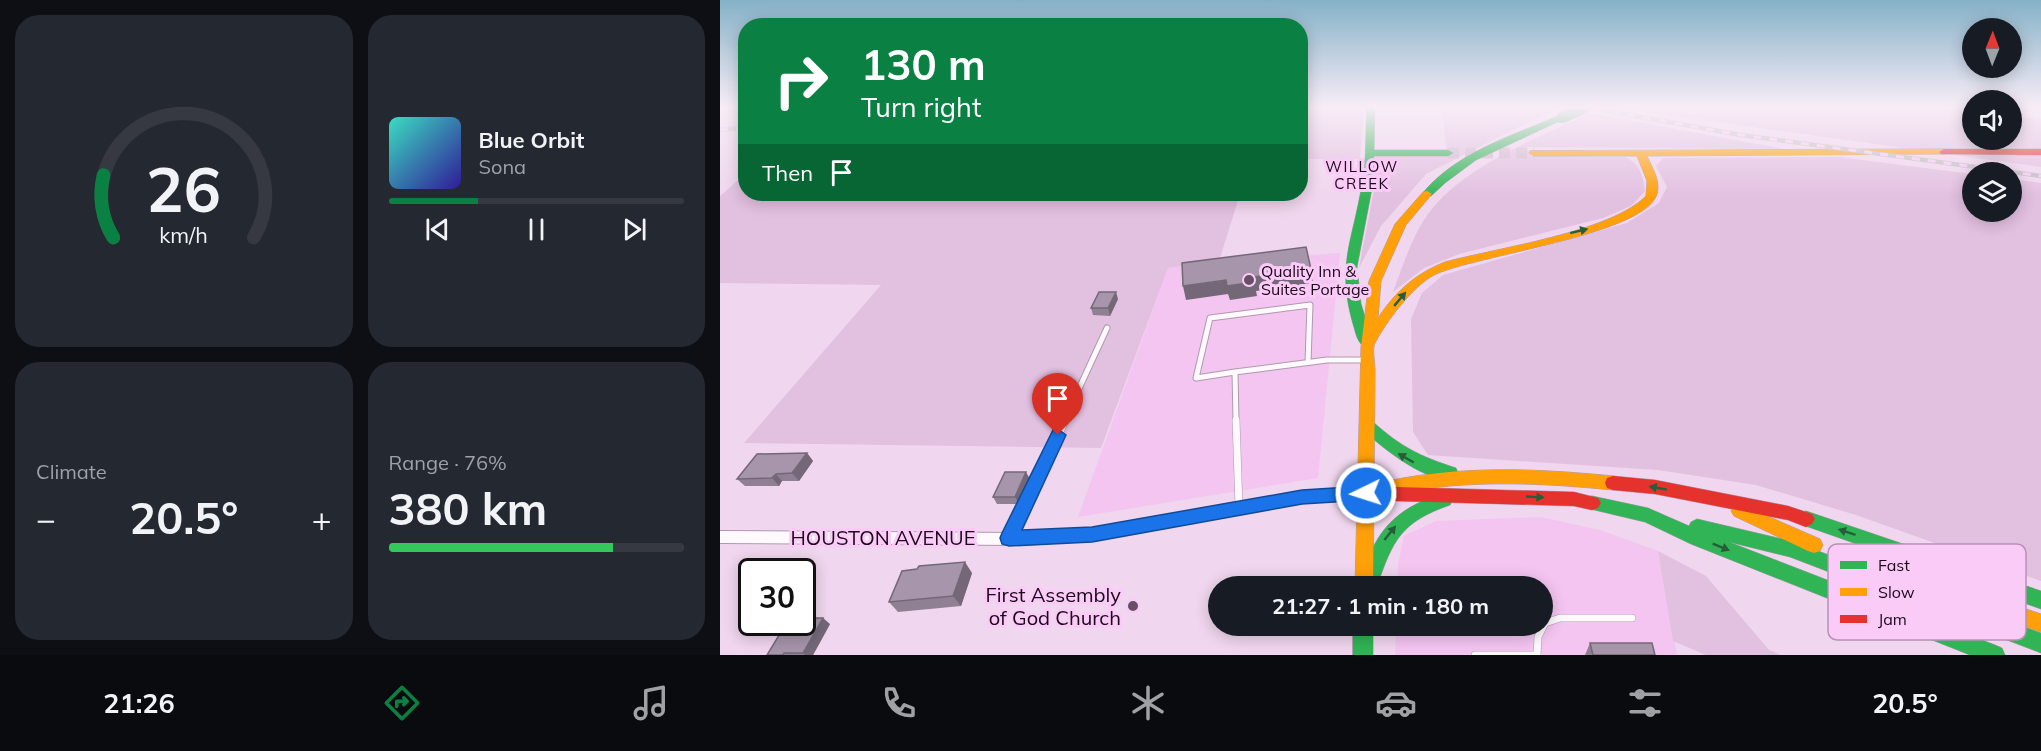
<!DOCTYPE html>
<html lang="en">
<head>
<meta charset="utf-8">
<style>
	body { margin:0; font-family:Mulish,sans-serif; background:#242831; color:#f1f3f6; height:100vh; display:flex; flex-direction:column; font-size:22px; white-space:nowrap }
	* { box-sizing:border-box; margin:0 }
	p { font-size:20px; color:#9ea1a6 }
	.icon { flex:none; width:33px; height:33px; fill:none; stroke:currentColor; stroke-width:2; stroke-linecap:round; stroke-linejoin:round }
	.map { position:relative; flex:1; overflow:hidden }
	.sheet { display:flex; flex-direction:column; gap:15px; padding:15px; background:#0d0f14; width:720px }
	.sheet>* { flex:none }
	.banner { position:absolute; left:18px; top:18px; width:570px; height:183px; border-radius:24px; box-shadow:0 3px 15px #0003; background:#0b8043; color:#fff; overflow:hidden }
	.needle { width:39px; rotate:1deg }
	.fabs { position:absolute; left:1242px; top:18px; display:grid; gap:12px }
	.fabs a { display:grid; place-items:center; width:60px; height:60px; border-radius:50%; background:#171b24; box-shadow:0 3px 15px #0003; font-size:30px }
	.speed { position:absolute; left:18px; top:558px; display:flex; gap:12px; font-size:30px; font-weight:700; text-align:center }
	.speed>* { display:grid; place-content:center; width:78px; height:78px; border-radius:50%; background:#171b24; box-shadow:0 3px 15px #0003; line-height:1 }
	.speed .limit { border:3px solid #111; border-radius:9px; background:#fff; color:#111 }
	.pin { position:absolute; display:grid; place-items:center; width:51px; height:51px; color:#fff; margin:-62px -26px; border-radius:50% 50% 50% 0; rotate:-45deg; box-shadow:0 0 6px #0007 }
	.pin .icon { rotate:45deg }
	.me { position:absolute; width:66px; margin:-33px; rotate:266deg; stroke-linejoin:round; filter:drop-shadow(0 0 4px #0008) }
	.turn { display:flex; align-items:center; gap:21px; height:126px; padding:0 24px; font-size:27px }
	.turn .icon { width:78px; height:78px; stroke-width:2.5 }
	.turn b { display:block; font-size:42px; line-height:51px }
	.then { display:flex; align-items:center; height:57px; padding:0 24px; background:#0003; gap:12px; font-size:22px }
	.big { font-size:45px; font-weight:700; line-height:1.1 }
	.sheet .card { flex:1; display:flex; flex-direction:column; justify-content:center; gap:9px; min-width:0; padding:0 21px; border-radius:24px; background:#242831 }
	.sheet .dial { align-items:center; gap:0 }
	.dial svg { height:156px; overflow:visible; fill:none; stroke:#363941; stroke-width:7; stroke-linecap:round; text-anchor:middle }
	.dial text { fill:#f1f3f6; stroke:none }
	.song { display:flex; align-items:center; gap:18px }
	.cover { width:72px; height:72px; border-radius:9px; background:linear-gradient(135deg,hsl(170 70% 55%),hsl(250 70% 35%)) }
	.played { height:6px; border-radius:3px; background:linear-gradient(90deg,#0b8043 30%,#363941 30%) }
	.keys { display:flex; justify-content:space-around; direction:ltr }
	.heat { display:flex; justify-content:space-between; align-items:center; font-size:33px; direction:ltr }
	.charge { height:9px; border-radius:4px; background:linear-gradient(90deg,#34c759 76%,#363941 0) }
	.sheet .tiles { flex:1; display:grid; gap:15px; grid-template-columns:repeat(2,1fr) }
	.trip { position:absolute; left:488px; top:576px; width:345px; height:60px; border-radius:30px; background:#171b24; box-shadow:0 3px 15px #0003; font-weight:700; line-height:60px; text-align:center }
	.dock { display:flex; height:96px; justify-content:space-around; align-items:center; background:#090b0e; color:#9ea1a6 }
	.dock .icon { width:42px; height:42px }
	.dock .on { color:#0b8043 }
	.dock b { font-size:27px; color:#f1f3f6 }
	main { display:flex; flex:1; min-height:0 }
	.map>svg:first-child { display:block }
</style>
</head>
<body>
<main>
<section class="sheet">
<div class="tiles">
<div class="card dial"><svg viewBox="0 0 100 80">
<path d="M14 69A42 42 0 1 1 86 69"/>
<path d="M14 69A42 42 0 0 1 9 37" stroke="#0b8043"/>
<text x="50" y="56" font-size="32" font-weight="700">26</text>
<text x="50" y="72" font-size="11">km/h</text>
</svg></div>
<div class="card">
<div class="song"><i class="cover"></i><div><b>Blue Orbit</b><p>Sona</p></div></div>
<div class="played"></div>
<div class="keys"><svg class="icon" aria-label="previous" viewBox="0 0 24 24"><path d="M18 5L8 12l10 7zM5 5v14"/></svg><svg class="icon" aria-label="pause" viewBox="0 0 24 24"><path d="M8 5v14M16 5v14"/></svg><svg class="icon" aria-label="next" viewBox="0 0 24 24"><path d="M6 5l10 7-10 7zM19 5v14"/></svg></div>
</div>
<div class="card"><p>Climate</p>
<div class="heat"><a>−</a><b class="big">20.5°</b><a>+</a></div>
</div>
<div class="card"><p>Range · 76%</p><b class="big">380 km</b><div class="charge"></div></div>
</div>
</section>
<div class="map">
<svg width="1321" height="655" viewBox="0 0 1321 655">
	<rect width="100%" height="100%" fill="#f0d6ee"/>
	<!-- built -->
	<path fill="#f4c5f1" d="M620 253 598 478 358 517 448 268 499 261Z
		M821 517 880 530 938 551 957 655H675L676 626H822V586H677L678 565 684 536 716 521Z"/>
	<!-- green -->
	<path fill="#e2c0e0" d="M581 106H644L640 159H581Z
		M722 106 837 108 706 174 661 226 639 268 654 190 655 156H727Z
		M1252 106V140H1292V117L1321 119V167L888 107Z
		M869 113 1064 149 807 147 811 156 905 157C920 164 923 175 925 191L911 206 883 218 739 254 704 268 673 292C682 268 690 242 704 220 737 168 816 139 869 113Z
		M1119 157 1252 174V212H1292V179L1321 183V581L1136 515 1036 485 938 470 708 455 693 432 691 319 702 293 723 275 907 223 939 203 947 187 936 166 943 158Z
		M25 174 26 194H520L499 261 448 268 381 448 24 443 161 285 0 283V196Z
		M938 551 986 576 1049 650 1061 655H986L953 641Z"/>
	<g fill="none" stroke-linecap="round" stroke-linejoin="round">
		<!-- secondary-tunnel -->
		<path stroke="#d0b7ce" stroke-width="11" stroke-dasharray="11 6" stroke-linecap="butt" d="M728 153H814"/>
		<!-- lane-far1 casing -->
		<g stroke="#af99ad" stroke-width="7">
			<path id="lane-far1" d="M515 372 476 378 490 318 590 305 588 362
				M344 421 387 328
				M516 421 515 372 607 360H643"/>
		</g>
		<!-- lane casing -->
		<g stroke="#af99ad" stroke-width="8">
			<path id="lane" d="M516 420 519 507
				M289 537 330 457 345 420
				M755 655H817
				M817 655 818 637 825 623 840 618H912"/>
		</g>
		<!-- street casing -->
		<g stroke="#af99ad" stroke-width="2">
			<path id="street" d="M646 487 651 489 653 493 651 497 646 499 582 503 372 540 303 545 0 543V531L303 533 372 528 582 491Z"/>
		</g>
		<!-- fast casing -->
		<g stroke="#af99ad" stroke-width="1">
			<path id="fast" d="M647 106H655L654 150H728L733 153 728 156H654L653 183 637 267 641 304 653 342 646 347C637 344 636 333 633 324 616 264 633 241 642 184 647 159 645 132 647 106Z
				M838 116 846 118 756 160 725 183 711 196H703L702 194C735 153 791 136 838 116Z
				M647 419 652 421C681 447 699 456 736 468L738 473 736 478C710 487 660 446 642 429L639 425 642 421Z
				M724 493 730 495 733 500 730 505C681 522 673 540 657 586H639C653 534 672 509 724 493Z
				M872 496 928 508 969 526 971 522 977 519 1071 541 1321 633V653L1070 557 1009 542 1275 645 1282 648 1285 655H1250L971 544 925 522 866 508 863 503 866 498Z
				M1086 511 1321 591V609L1080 524 1077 519 1080 514Z
				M633 626H653V655H633Z"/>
		</g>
		<!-- slow casing -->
		<g stroke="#af99ad" stroke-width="1">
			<path id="slow" d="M1224 149 1229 152 1227 154 927 156C932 167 941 181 937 194 925 235 755 255 714 275 692 287 666 322 655 343 652 349 655 363 655 370 655 408 654 446 654 484 733 465 813 468 893 476L899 478 901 483 899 488 893 490C813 482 733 479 654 498L653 586H635L641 347 649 281 675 224 703 192 707 191 712 194 686 225 661 281 658 318C676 291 695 274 725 262 777 248 891 232 926 196L927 181 917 156H814L809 153 810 151Z
				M1020 504 1100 539 1103 545 1100 551 1094 553 1088 551 1014 516 1011 511 1014 506Z
				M1122 547 1321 614V632L1116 561 1113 555 1116 549Z"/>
		</g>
		<!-- jam casing -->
		<g stroke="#af99ad" stroke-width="1">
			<path id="jam" d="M1224 149H1321V155L1221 154 1219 152Z
				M893 476 935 480 1068 506 1092 514 1095 519 1092 524 1086 527 1068 520 935 494 893 490 887 488 885 483 887 478Z
				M676 487 854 492 878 498 881 503 878 508 872 510 854 506 676 501 670 499 668 494 670 489Z"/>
		</g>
		<!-- lane-far1 -->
		<use href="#lane-far1" stroke="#fdf9fc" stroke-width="5"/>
		<!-- lane -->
		<use href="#lane" stroke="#fdf9fc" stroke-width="7"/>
		<!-- street -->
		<use href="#street" fill="#fdf9fc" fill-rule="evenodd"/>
		<!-- fast -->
		<use href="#fast" fill="#30b455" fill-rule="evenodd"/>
		<!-- slow -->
		<use href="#slow" fill="#ff9f0a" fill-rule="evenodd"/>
		<!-- jam -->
		<use href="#jam" fill="#e5322d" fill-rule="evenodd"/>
		<!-- rail casing -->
		<g stroke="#c1bbc1" stroke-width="4.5">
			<path id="rail" d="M844 106 867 111
				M860 106 1021 135 1321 176
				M0 130 26 127"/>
		</g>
		<!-- rail -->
		<use href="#rail" stroke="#facbf7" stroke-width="3" stroke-dasharray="8" stroke-linecap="butt"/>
		<!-- fast-bridge casing -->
		<g stroke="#979dab" stroke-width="12" stroke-linecap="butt">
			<path id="fast-bridge" d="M841 118 868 106"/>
		</g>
		<!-- fast-bridge -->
		<use href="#fast-bridge" stroke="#30b455" stroke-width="10"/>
	</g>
	<!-- wall -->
	<path fill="#8f8093" d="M398 299 390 316 373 315 371 308Z
		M87 453 93 461 79 481H62L59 486H25L17 479Z
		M310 479 299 504H277L273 497Z
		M197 569 252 573 241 606 178 612 169 602Z
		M110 624 93 655H47Z
		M870 643 935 655H865Z"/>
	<!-- shaded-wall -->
	<path fill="#746878" d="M591 269 593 283 536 291 537 296 510 300 508 294 466 300 463 286Z
		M396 292 398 299 390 316 388 308Z
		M87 453 93 461 79 481 72 473Z
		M306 472 310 479 299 504 295 497Z
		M56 474 62 481 59 486 52 478Z
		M245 562 252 573 241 606 233 596Z
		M103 618 110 624 93 655H85L83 653Z"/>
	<!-- building -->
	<path fill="#a695ab" stroke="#746878" stroke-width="1.5" d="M586 247 591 269 534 277 535 282 507 286 506 280 463 286 462 263Z
		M379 292H396L388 308H371Z
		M87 453 72 473 56 474 52 478 17 479 37 454Z
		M285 472H306L295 497H273Z
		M245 562 233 596 169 602 182 571 197 569 199 566Z
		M82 618H103L83 653H64L63 655H47L67 622H82Z
		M870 643H932L935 655H873Z"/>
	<!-- one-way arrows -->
	<defs><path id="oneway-solid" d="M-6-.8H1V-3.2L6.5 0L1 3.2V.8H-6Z" transform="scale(1.5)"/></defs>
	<g fill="#265e38">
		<use href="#oneway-solid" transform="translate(859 231) rotate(-14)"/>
		<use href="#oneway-solid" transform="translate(680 299) rotate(-50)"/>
		<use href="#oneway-solid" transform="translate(686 458) rotate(-150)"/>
		<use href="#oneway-solid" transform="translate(938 488) rotate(-170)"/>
		<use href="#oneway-solid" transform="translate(815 497) rotate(3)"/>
		<use href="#oneway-solid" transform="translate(1127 532) rotate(-162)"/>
		<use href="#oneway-solid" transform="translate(670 533) rotate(-51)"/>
		<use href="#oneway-solid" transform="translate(1001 547) rotate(22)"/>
	</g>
	<!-- sky -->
	<linearGradient id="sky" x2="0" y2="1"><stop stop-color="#85b1c7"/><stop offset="0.54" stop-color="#f8edf7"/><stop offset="1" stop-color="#f8edf7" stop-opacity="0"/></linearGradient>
	<rect width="1321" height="198" fill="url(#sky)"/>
	<!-- route -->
	<path fill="#1a73e8" stroke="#114b97" stroke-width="1.5" d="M338 429 346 435 302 530 372 527 582 490 646 486 652 488 655 493 652 498 646 500 582 504 372 542 289 546 282 544 280 538 282 533 333 430Z"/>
	<!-- markers -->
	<g fill="#665065" stroke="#facbf7" stroke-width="2">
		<circle cx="529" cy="280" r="6"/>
		<circle cx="413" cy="606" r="6"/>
	</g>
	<g text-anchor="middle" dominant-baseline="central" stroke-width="6" stroke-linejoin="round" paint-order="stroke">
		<!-- far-neighbourhood labels -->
		<g font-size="15" letter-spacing="1.5" fill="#1c081b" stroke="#facbf7">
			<text x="642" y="166">WILLOW<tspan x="642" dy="17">CREEK</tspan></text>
		</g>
		<!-- poi labels -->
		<g font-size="16" fill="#1c081b" stroke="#facbf7" text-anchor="start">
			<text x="541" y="271">Quality Inn &amp;<tspan x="541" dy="18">Suites Portage</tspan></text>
		</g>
		<!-- near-street labels -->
		<g font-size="20" fill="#1c081b" stroke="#facbf7">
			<text x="163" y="537">HOUSTON AVENUE</text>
		</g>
		<!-- near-poi labels -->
		<g font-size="20" fill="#1c081b" stroke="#facbf7" text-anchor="end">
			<text x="401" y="594">First Assembly<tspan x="401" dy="23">of God Church</tspan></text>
		</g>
	</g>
	<!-- legend -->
	<rect x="1108" y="544" width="198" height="96" rx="9" fill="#facbf7" stroke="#b790b5" stroke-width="1.5"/>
	<rect x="1120" y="561" width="27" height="8" fill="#30b455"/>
	<rect x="1120" y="588" width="27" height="8" fill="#ff9f0a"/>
	<rect x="1120" y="615" width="27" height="8" fill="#e5322d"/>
	<g font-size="16" fill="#1c081b">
		<text x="1158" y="571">Fast</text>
		<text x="1158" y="598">Slow</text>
		<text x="1158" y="625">Jam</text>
	</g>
</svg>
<div class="fabs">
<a><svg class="needle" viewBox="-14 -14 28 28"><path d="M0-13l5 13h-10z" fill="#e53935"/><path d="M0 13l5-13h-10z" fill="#9ea1a6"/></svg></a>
<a><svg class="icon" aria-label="sound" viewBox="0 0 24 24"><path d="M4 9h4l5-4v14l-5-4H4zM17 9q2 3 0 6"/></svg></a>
<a><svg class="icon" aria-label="layers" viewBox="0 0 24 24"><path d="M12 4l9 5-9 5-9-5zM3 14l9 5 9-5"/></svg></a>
</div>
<div class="speed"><div class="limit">30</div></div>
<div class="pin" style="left:338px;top:435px;background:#d93025"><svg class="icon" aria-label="arrive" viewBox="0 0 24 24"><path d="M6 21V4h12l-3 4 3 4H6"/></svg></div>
<svg class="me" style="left:646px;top:493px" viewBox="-20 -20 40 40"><circle r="17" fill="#1a73e8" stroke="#fff" stroke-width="3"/><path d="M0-11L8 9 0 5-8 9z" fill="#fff"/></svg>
<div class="trip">21:27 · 1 min · 180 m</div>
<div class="banner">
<div class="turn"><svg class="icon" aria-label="right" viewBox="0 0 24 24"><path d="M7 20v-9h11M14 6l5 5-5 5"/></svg><div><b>130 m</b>Turn right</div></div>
<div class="then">Then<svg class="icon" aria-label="arrive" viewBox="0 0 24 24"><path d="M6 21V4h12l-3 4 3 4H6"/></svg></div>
</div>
</div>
</main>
<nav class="dock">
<b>21:26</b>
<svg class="icon on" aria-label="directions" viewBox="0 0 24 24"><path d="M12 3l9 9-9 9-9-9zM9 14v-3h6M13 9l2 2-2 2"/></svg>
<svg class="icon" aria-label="music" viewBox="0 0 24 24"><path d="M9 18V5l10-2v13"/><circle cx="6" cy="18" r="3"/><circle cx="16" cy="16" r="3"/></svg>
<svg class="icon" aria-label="phone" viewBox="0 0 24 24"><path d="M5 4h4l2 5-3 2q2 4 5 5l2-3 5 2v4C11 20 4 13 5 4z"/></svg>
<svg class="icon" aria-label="climate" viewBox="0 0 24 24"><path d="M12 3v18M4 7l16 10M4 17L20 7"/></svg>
<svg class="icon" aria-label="car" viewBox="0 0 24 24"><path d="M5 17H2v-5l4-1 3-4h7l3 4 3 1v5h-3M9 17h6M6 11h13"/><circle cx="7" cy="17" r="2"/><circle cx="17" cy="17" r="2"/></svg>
<svg class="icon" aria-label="filters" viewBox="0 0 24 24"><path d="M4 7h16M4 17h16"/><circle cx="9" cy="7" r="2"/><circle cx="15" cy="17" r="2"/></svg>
<b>20.5°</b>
</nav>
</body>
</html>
